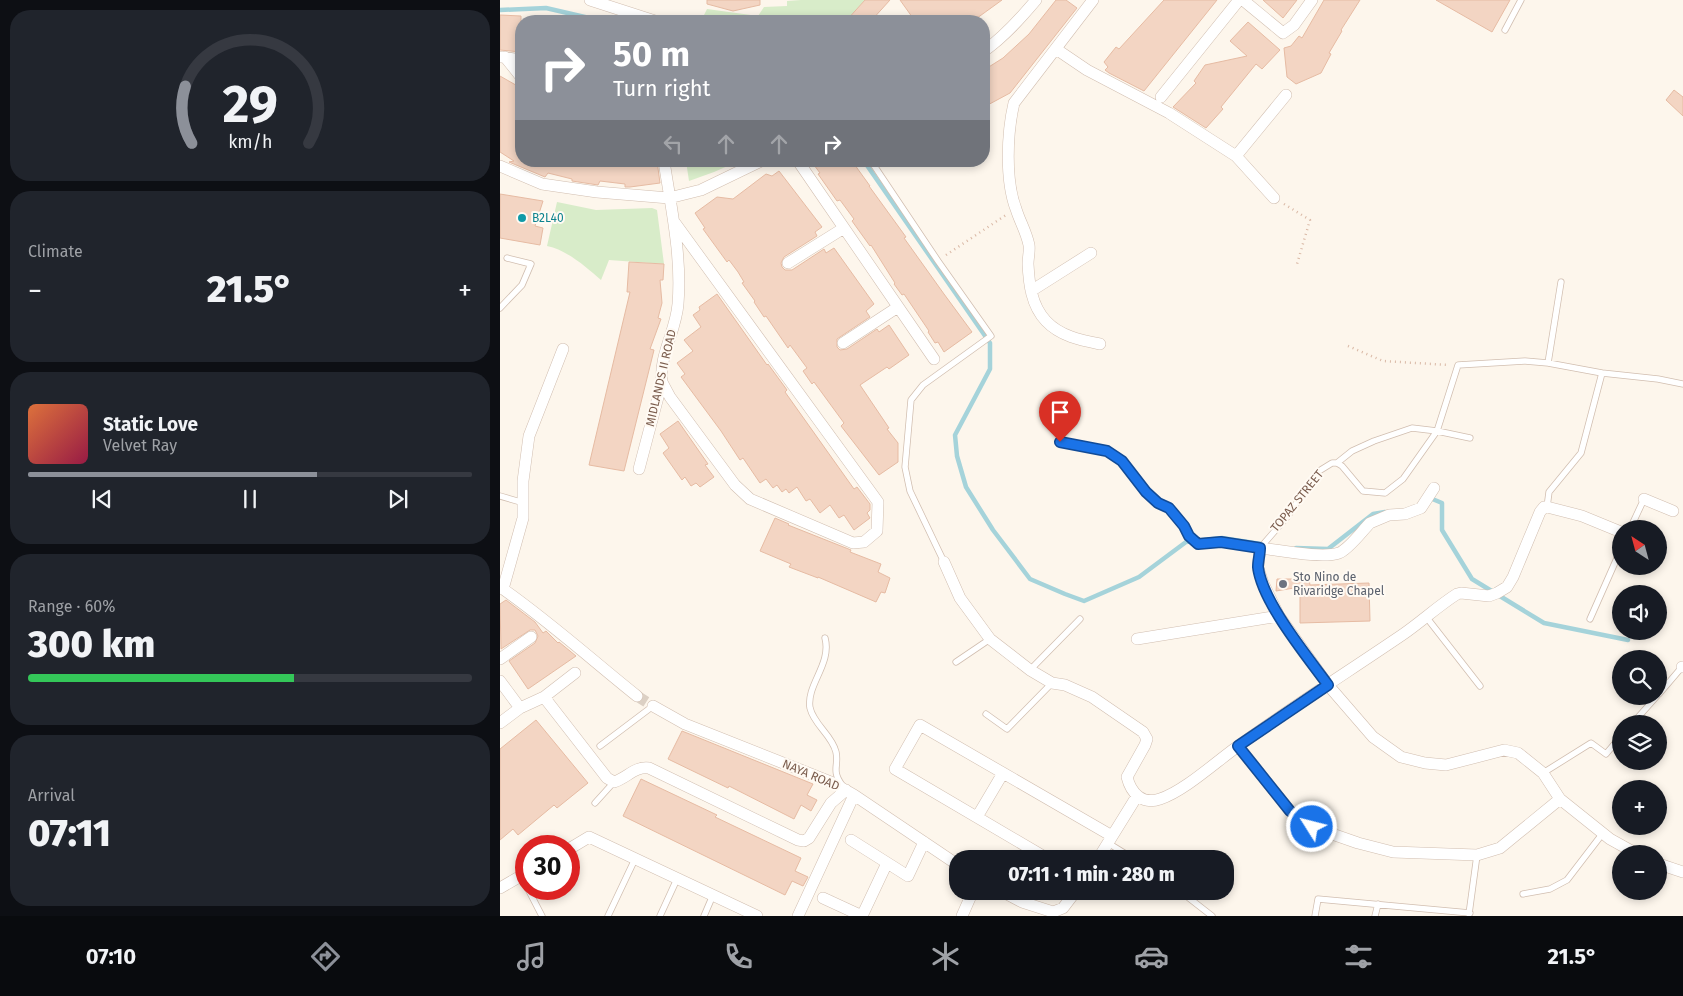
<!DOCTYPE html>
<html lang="en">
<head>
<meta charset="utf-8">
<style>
	body { margin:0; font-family:"Fira Sans",sans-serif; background:#20242c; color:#f1f3f6; height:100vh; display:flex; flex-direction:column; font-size:19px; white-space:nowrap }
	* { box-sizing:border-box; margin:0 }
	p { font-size:16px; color:#9ea1a6 }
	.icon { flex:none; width:28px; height:28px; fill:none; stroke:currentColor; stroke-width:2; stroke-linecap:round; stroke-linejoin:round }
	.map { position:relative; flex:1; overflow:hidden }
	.details { display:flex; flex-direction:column; gap:10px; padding:10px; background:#0d0f14; width:500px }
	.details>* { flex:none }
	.top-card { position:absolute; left:15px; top:15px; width:475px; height:152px; border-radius:20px; box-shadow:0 2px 8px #0003; background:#8c9099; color:#fff; overflow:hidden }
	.needle { width:32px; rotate:324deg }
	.buttons { position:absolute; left:1112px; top:520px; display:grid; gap:10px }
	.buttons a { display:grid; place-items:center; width:55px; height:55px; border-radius:50%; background:#171b24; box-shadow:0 2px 8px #0003; font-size:25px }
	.speed { position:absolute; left:15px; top:835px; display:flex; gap:10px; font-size:25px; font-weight:700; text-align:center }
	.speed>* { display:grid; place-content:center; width:65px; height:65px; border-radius:50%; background:#171b24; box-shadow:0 2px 8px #0003; line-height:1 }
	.speed .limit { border:8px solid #d22; background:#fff; color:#111 }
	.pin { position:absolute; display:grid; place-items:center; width:42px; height:42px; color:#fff; margin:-51px -21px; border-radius:50% 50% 50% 0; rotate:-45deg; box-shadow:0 0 5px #0007 }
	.pin .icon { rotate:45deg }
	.me { position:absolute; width:55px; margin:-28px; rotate:306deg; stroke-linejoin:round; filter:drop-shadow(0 0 4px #0008) }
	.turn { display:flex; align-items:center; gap:18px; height:105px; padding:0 15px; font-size:22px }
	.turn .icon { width:65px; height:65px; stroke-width:2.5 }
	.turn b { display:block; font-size:35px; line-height:42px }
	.lanes { display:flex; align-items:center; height:48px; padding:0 15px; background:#0003; justify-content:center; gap:25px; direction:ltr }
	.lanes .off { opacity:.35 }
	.big { font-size:38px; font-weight:800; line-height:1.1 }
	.details .widget { flex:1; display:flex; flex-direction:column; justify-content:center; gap:8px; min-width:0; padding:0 18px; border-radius:20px; background:#20242c }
	.details .dial { align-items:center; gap:0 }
	.dial svg { height:130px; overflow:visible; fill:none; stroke:#363941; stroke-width:7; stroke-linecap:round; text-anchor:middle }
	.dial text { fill:#f1f3f6; stroke:none }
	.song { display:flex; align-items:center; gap:15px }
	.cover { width:60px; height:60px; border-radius:8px; background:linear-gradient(135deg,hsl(20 70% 55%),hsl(340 70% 35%)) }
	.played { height:5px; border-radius:2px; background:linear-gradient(90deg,#8c9099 65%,#363941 65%) }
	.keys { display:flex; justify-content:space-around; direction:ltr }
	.heat { display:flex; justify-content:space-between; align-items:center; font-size:28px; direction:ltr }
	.charge { height:8px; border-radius:4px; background:linear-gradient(90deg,#34c759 60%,#363941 0) }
	.trip { position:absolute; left:449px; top:850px; width:285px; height:50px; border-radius:20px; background:#171b24; box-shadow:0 2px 8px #0003; font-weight:800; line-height:50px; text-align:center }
	.tab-bar { display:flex; height:80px; justify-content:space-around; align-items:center; background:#090b0e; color:#9ea1a6 }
	.tab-bar .icon { width:35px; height:35px }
	.tab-bar .active { color:#8c9099 }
	.tab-bar b { font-size:22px; color:#f1f3f6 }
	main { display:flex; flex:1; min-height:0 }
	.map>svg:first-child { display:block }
</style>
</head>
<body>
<main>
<section class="details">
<div class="widget dial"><svg viewBox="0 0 100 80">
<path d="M14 69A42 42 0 1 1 86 69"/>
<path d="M14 69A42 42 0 0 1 10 34" stroke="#8c9099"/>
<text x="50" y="56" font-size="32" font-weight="700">29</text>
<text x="50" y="72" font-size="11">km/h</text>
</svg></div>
<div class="widget"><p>Climate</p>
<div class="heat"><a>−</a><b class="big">21.5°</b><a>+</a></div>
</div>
<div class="widget">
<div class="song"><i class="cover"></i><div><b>Static Love</b><p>Velvet Ray</p></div></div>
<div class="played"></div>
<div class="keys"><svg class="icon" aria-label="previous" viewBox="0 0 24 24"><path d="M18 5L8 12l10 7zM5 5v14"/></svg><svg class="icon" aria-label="pause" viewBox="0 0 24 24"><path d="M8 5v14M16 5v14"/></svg><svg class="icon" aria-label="next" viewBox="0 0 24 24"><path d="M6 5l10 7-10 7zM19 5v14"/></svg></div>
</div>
<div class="widget"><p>Range · 60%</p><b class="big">300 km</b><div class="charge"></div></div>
<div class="widget"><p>Arrival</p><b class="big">07:11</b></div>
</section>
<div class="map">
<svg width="1183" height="916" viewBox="0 0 1183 916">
	<rect width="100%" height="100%" fill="#fdf6ec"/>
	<!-- green -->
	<path fill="#d8ecc9" d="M301 0H365L348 20 349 21H201L207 9 258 16 264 7 287 6V1Z
		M186 161H239L214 172 189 181Z
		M57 202 96 210 152 208 157 210 164 264 109 260 101 280C86 267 67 250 47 246Z"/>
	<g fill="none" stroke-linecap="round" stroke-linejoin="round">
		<!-- stream -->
		<path stroke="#a5d3da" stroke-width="4.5" d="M0 10 46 8 102 21
			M364 161 490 343V369L455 435 457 456 466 487 493 530 530 579 565 594 584 601 639 577 686 542 722 538 761 544
			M930 498 942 503V530L972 579 1044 623 1128 640
			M796 548 828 549 873 514 885 512"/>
	</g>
	<!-- building -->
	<path fill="#f3d5c3" stroke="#e6bba3" d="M207 0H260V5L233 11 207 4Z
		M365 0H390L371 21H346Z
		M400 0H502L473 21H415Z
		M556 0H566L577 8 510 93 484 107V70L503 58 529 34Z
		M664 0H717L644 91 609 73 605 70 608 67 604 62 616 47 619 49Z
		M763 0H797L783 18Z
		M824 0H860L841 30 842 31 829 53 831 54 821 73 796 84 787 77 784 48 791 46 799 36 802 38Z
		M936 0H1010L992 32Z
		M0 15 21 16V52L0 50Z
		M748 22 780 50 762 69 756 64 721 107 723 109 706 128 673 107 696 83 694 81 705 65 747 56 730 41Z
		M0 76 21 88V161H157L160 183 130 187H125V184L100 181 98 185 72 181V179L48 173 45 177 9 162 14 161 0 152Z
		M1174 90 1183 97V116L1166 100Z
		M311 161H352L370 186H369L406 237 404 238 444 294 472 332 444 352 438 342 435 343 428 332 429 331 404 294 402 295 394 284 395 283 371 245 370 246 352 221 354 219 340 200 337 201 318 174 320 173Z
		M279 171 322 227 315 232 317 236 284 257 281 263 282 267 285 270H292L324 249 326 253 334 248 374 304 366 311 370 317 337 339V347L340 350 347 349 377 329 379 332 389 325 409 355 389 369 387 367 360 385 389 428 387 429 398 443V462L379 475 341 426 344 423 314 382 312 384 303 371 307 368 290 345 288 348 266 316 264 317 254 302 255 301 242 283 244 282 238 272 229 260 227 262 203 229 205 228 195 213 217 197 233 199 266 174 272 176Z
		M0 194 43 201 35 226 43 228 40 245 0 238Z
		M129 262 164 264 163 280H160L162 303 158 318 161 319 150 349 154 350 124 471 89 465 130 292H127Z
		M217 294 267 365 268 364 287 390 285 392 354 489 357 487 370 504V510L367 513 370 518 354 530 344 515 339 518 330 505 320 513 310 499 306 501 297 487 289 493 286 489 282 492 277 485 273 488 266 479 260 483 243 458 240 460 221 431 181 377 185 374 177 363 193 351 184 340 201 327 193 315 200 310 199 307Z
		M178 421 208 464 205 465 214 477 200 487 196 483 191 486 185 477 182 480 163 453 169 448 160 434Z
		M275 518 289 524 288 525 351 550 350 552 381 564 378 572 390 578 385 593 381 592 376 602 318 577V578L289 567 291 564 260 551Z
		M777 579H809L810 585 869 583 870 621 800 623V587L776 591Z
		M6 600 35 622 43 633 46 631 58 643 59 642 76 656 28 689 9 661 35 643 38 636 35 630H30L1 649 0 604Z
		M36 720 88 783 57 808 54 805 18 835 13 829 0 840V749Z
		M182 731 313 784 307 795 317 800 311 811 301 805 294 819 229 786 228 788 168 759Z
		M141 779 217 815 215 817 301 858 295 871 308 877 303 886 292 881 285 895 123 816Z"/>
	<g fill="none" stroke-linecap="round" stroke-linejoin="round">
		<!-- street-tunnel -->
		<path stroke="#dcd0c4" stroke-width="11" stroke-dasharray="11 5.5" stroke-linecap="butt" d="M137 696 153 706"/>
		<!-- lane casing -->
		<g stroke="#d1beb0" stroke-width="7">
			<path id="lane" d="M1005 30 1021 0
				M371 161 438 261 491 336 423 385 411 400 405 467 410 491 444 562
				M0 308 22 285 31 264 7 258
				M1048 363 1061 282
				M1102 373 1158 379 1183 384
				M560 442 607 451 622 461 646 492 658 503 669 508 684 526 689 536 697 544 721 542 760 548 787 517 819 471 832 463H837L842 466 863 491 885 493 903 479 937 431 958 365 1025 361 1048 363 1102 373 1081 453 1049 492 1047 507
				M837 463 852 451 874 441 912 428 937 431 970 438
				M0 496 24 503
				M1130 529 1144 499
				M927 618 980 686
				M1090 619 1121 549
				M325 638C332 664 306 685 310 708 314 725 332 735 336 752 339 766 331 770 342 785
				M456 662 490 639
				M530 670 580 619
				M1159 694 1182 667
				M486 714 507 729 552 683
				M1132 724 1157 696
				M100 746 153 706
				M1043 773 1091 743 1106 754 1121 736
				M95 803 114 782
				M608 843 634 859
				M28 889 42 916
				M680 891 712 916
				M1023 894 1050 889 1067 880 1103 833
				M969 914 977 855
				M108 916 135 859
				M160 916 177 879
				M204 916 213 895
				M815 916 818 899 970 913
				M875 916 878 904"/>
		</g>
		<!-- street casing -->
		<g stroke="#d1beb0" stroke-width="12">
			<path id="street" d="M90 0 155 21
				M593 0 514 103C507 133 505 180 516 209 520 222 526 231 529 245 530 251 528 257 528 264 529 283 531 305 546 321 560 336 580 340 600 344
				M743 0 783 33 794 25 812 0
				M556 49 587 70 669 113 736 156 774 198
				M484 51C504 37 520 19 536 0
				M2 57 21 60
				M5 57 21 77
				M661 97 739 0
				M736 156 786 95
				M298 161 434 359
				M0 166 42 184 97 192 169 198 201 190 261 161
				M288 263 344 228
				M531 291 591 253
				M343 343 398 307
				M162 382 170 397 235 485 250 499 353 543 364 542 377 531 378 502 175 223
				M139 469 162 382C159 355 176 331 178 304 182 256 171 208 164 161
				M934 488 921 508 905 514 889 515 870 523C862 531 849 549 839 553 822 559 779 550 760 548L758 568 763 583 779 616 828 685 873 737 901 757 925 763 946 765 1004 750 1018 753 1043 773 1060 799 1110 839 1137 854
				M1144 499 1173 511
				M444 562 460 598 490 639 530 670 552 683 565 685 592 697 643 732 647 739 645 745 627 777C631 793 642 805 660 799 685 791 719 759 741 744 794 706 849 671 902 635 921 622 938 606 957 594L961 593 989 596 997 593 1007 587 1013 577 1040 512 1044 507H1047L1082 516 1121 532
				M0 588 3 589C50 622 92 660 137 696
				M3 589 23 518V481L29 436 63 349
				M637 639 779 616
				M0 659 31 637
				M1182 667H1183
				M0 681 20 708
				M44 697 107 778 114 782C127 778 135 766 149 768L298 840 304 841 309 838 331 803 346 790
				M153 706 185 724 331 782 354 795 458 865
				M0 723 20 708 44 697 75 673
				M738 746 790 811 812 827 858 843 893 852 977 855 1000 848 1060 799
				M477 817 503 773
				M351 840 408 876 424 842
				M69 849 89 837 257 916
				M548 859 395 769 420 725 612 836
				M598 859 637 796
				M1159 864 1183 872
				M0 888 26 873
				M501 891 522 902 553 912 563 908 576 891
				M323 898 362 916
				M298 916 354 795
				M362 916 387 863
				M462 916 473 891"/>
		</g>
		<!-- path -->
		<path stroke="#d9b8a5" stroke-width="2.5" stroke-dasharray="1 4" stroke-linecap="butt" d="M784 204 810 220 797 264
			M446 255 506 215
			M848 346 883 361 949 365"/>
		<!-- lane -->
		<use href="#lane" stroke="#fff" stroke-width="5.5"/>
		<!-- street -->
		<use href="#street" stroke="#fff" stroke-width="11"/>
	</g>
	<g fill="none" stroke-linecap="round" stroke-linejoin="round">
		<!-- route casing -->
		<g stroke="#114b97" stroke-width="12">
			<path id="route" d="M560 442 607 451 622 461 646 492 658 503 669 508 684 526 689 536 698 544 721 542 760 548C760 554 758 561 758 567 762 602 807 656 828 685L738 746 790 811 812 827"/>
		</g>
		<!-- route -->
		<use href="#route" stroke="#1a73e8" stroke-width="9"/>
	</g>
	<!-- markers -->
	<circle fill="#0f9aa8" stroke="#fffaf3" stroke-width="2" cx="22" cy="218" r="5"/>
	<circle fill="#6b7280" stroke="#fffaf3" stroke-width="2" cx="783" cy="584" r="5"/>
	<g text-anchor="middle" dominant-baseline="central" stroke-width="4" stroke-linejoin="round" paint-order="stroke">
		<!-- culture labels -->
		<g font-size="12" fill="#0d838f" stroke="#fffaf3" text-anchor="start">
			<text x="32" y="218">B2L40</text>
		</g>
		<!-- street labels -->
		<g font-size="12" fill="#7a5c4d" stroke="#fffaf3">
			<text transform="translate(161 378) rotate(-77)">MIDLANDS II ROAD</text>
			<text transform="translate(797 501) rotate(-51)">TOPAZ STREET</text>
			<text transform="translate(311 775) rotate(23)">NAYA ROAD</text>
		</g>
		<!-- worship labels -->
		<g font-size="12" fill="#5b616d" stroke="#fffaf3" text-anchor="start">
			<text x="793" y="577">Sto Nino de<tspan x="793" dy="14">Rivaridge Chapel</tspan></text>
		</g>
	</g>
</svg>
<div class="buttons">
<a><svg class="needle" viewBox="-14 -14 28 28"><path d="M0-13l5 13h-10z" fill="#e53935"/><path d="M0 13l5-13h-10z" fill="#9ea1a6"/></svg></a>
<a><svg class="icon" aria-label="sound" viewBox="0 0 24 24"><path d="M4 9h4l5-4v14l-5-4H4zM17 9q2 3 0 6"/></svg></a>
<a><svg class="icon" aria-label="search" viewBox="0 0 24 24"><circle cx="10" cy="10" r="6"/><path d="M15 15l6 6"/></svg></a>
<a><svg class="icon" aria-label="layers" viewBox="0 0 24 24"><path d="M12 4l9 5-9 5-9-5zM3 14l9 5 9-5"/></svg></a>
<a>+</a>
<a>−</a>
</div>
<div class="speed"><div class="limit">30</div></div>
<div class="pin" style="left:560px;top:442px;background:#d93025"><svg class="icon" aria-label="arrive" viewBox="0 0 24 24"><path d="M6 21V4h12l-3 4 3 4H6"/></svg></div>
<svg class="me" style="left:812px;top:827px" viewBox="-20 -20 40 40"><circle r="17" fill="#1a73e8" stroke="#fff" stroke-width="3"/><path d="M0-11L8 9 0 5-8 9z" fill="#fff"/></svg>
<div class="trip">07:11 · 1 min · 280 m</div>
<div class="top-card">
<div class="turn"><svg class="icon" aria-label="right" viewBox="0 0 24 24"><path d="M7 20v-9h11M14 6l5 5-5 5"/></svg><div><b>50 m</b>Turn right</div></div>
<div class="lanes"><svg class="icon off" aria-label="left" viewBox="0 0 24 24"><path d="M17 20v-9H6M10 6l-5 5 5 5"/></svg><svg class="icon off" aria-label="ahead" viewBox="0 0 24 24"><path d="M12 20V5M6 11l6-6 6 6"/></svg><svg class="icon off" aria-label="ahead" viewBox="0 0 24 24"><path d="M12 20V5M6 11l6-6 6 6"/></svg><svg class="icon" aria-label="right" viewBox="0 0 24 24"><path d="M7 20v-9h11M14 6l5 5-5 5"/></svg></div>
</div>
</div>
</main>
<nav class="tab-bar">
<b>07:10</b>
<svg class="icon active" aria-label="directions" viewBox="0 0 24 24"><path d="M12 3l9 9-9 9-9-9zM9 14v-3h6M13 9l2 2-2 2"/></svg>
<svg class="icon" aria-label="music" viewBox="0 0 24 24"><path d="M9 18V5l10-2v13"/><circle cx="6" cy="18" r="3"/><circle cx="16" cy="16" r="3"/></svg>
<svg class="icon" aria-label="phone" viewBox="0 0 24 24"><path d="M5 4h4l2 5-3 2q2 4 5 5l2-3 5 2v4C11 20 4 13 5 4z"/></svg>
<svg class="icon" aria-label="climate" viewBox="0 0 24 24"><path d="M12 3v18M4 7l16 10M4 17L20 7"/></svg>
<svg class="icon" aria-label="car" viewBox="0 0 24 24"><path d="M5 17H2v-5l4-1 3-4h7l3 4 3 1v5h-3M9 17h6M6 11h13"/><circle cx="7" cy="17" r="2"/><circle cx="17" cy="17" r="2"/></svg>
<svg class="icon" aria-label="filters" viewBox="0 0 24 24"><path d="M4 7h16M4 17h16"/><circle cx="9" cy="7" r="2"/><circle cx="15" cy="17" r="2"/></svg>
<b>21.5°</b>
</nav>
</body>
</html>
